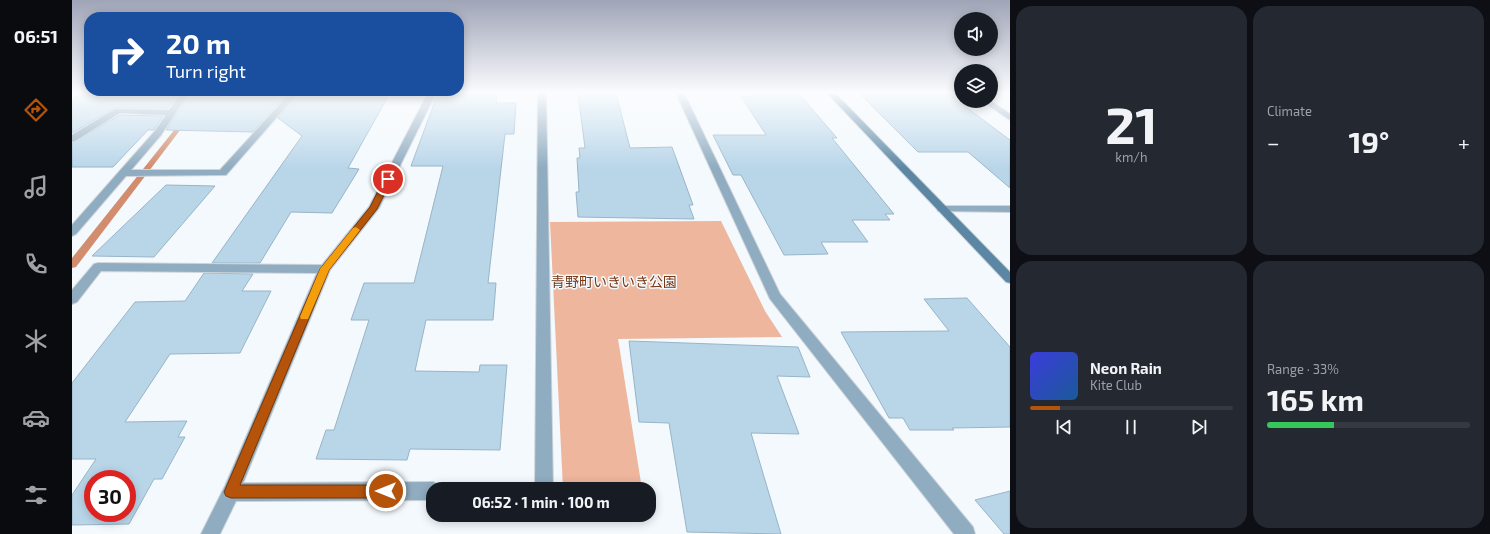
<!DOCTYPE html>
<html lang="en">
<head>
<meta charset="utf-8">
<style>
	body { margin:0; font-family:"Exo 2","Noto Sans JP",sans-serif; background:#242831; color:#f1f3f6; height:100vh; display:flex; flex-direction:column; font-size:15px; white-space:nowrap }
	* { box-sizing:border-box; margin:0 }
	p { font-size:13px; color:#9ea1a6 }
	.icon { flex:none; width:22px; height:22px; fill:none; stroke:currentColor; stroke-width:2; stroke-linecap:round; stroke-linejoin:round }
	.map { position:relative; flex:1; overflow:hidden }
	.drawer { display:flex; flex-direction:column; gap:6px; padding:6px; background:#0d0f14; width:480px }
	.drawer>* { flex:none }
	.banner { position:absolute; left:12px; top:12px; width:380px; height:84px; border-radius:16px; box-shadow:0 2px 10px #0003; background:#1a4fa0; color:#fff; overflow:hidden }
	.fabs { position:absolute; left:882px; top:12px; display:grid; gap:8px }
	.fabs a { display:grid; place-items:center; width:44px; height:44px; border-radius:50%; background:#171b24; box-shadow:0 2px 10px #0003; font-size:20px }
	.speed { position:absolute; left:12px; top:470px; display:flex; gap:8px; font-size:20px; font-weight:700; text-align:center }
	.speed>* { display:grid; place-content:center; width:52px; height:52px; border-radius:50%; background:#171b24; box-shadow:0 2px 10px #0003; line-height:1 }
	.speed .limit { border:6px solid #d22; background:#fff; color:#111 }
	.pin { position:absolute; display:grid; place-items:center; width:34px; height:34px; color:#fff; margin:-17px; border:2px solid #fff; border-radius:50%; box-shadow:0 1px 4px #0007 }
	.me { position:absolute; width:44px; margin:-22px; rotate:270deg; stroke-linejoin:round; filter:drop-shadow(0 0 3px #0008) }
	.turn { display:flex; align-items:center; gap:14px; height:84px; padding:0 16px; font-size:18px }
	.turn .icon { width:52px; height:52px; stroke-width:2.5 }
	.turn b { display:block; font-size:28px; line-height:34px }
	.big { font-size:30px; font-weight:700; line-height:1.1 }
	.drawer .card { flex:1; display:flex; flex-direction:column; justify-content:center; gap:6px; min-width:0; padding:0 14px; border-radius:16px; background:#242831 }
	.drawer .dial { align-items:center; gap:0 }
	.dial b { font-size:52px; line-height:1 }
	.song { display:flex; align-items:center; gap:12px }
	.cover { width:48px; height:48px; border-radius:6px; background:linear-gradient(135deg,hsl(240 70% 55%),hsl(210 70% 35%)) }
	.played { height:4px; border-radius:2px; background:linear-gradient(90deg,#b45309 15%,#363941 15%) }
	.keys { display:flex; justify-content:space-around; direction:ltr }
	.heat { display:flex; justify-content:space-between; align-items:center; font-size:22px; direction:ltr }
	.charge { height:6px; border-radius:3px; background:linear-gradient(90deg,#34c759 33%,#363941 0) }
	.drawer .tiles { flex:1; display:grid; gap:6px; grid-template-columns:repeat(2,1fr) }
	.trip { position:absolute; left:354px; top:482px; width:230px; height:40px; border-radius:16px; background:#171b24; box-shadow:0 2px 10px #0003; font-weight:700; line-height:40px; text-align:center }
	main { display:flex; flex:1; min-height:0 }
	.dock { display:flex; flex-direction:column; width:72px; justify-content:space-around; align-items:center; background:#090b0e; color:#9ea1a6 }
	.dock .icon { width:28px; height:28px }
	.dock .selected { color:#b45309 }
	.dock b { font-size:18px; color:#f1f3f6 }
	.map>svg:first-child { display:block }
</style>
</head>
<body>
<main>
<nav class="dock">
<b>06:51</b>
<svg class="icon selected" aria-label="directions" viewBox="0 0 24 24"><path d="M12 3l9 9-9 9-9-9zM9 14v-3h6M13 9l2 2-2 2"/></svg>
<svg class="icon" aria-label="music" viewBox="0 0 24 24"><path d="M9 18V5l10-2v13"/><circle cx="6" cy="18" r="3"/><circle cx="16" cy="16" r="3"/></svg>
<svg class="icon" aria-label="phone" viewBox="0 0 24 24"><path d="M5 4h4l2 5-3 2q2 4 5 5l2-3 5 2v4C11 20 4 13 5 4z"/></svg>
<svg class="icon" aria-label="climate" viewBox="0 0 24 24"><path d="M12 3v18M4 7l16 10M4 17L20 7"/></svg>
<svg class="icon" aria-label="car" viewBox="0 0 24 24"><path d="M5 17H2v-5l4-1 3-4h7l3 4 3 1v5h-3M9 17h6M6 11h13"/><circle cx="7" cy="17" r="2"/><circle cx="17" cy="17" r="2"/></svg>
<svg class="icon" aria-label="filters" viewBox="0 0 24 24"><path d="M4 7h16M4 17h16"/><circle cx="9" cy="7" r="2"/><circle cx="15" cy="17" r="2"/></svg>
</nav>
<div class="map">
<svg width="938" height="534" viewBox="0 0 938 534">
	<rect width="100%" height="100%" fill="#f3f9fd"/>
	<!-- green -->
	<path fill="#eeb69c" d="M649 221 693 311 710 337 546 339 570 489H491L478 222Z"/>
	<g fill="none" stroke-linecap="round" stroke-linejoin="round">
		<!-- stream -->
		<path fill="#d18d6d" fill-rule="evenodd" d="M113 118 115 119V121L4 267 0 268V258L111 119Z"/>
	</g>
	<!-- building -->
	<path fill="#b9d6e9" stroke="#98b4c7" fill-rule="evenodd" d="M10 93H107L96 108H43L0 133V99Z
		M118 93H216L181 132 94 130Z
		M227 93H318L276 168 287 169 260 213 219 212 188 263H140L230 136 206 118Z
		M366 93H425L424 103H444L442 134H433L416 283H424L421 320H354L343 371 407 372 408 365H435L428 450 338 449 335 460 244 459 254 430H262L297 320H279L292 283H342L371 166H339Z
		M506 93H544L558 148 600 147 621 205H617L622 219 506 217 504 192H507L505 158H508L507 148H513Z
		M680 93H726L765 138H760L822 214H813L818 220H780L796 242H749L756 254 712 255 669 175H661L641 135H694L669 96H682Z
		M787 93H872L878 95 938 140V188L896 152H846Z
		M48 115 91 116 82 130H76L41 167H0V143Z
		M94 185 143 186 82 257 20 256Z
		M132 273 181 274 170 291H199L168 353 98 354 53 422 115 421 106 437H113L90 479H82L57 524 0 525V495L24 459H0V383L63 302 113 301ZM21 479H55V513H21Z
		M895 298 938 347V427L880 428 882 430H838L831 418H817L769 332 877 331 852 299Z
		M557 341 726 347 738 377 705 376 727 434 679 433 709 534 615 532 597 423 567 422Z
		M938 491V534H932L903 500Z"/>
	<g fill="none" stroke-linecap="round" stroke-linejoin="round">
		<!-- street casing -->
		<g stroke="#ced4d9" stroke-width="2">
			<path id="street" d="M109 93H117L89 135 59 170H148L218 93H226L154 175 54 176 4 234 0 236V225L83 131 94 115 48 113 3 141 0 142V135L43 109 97 110Z
				M356 93H364L307 208 258 270 171 483 361 482 367 485 369 489H361V500L164 501 148 534H129L153 486 245 273 29 271 5 302 0 304V290L22 264 26 263 250 265 297 207Z
				M466 93H474L481 489H463Z
				M604 93H612L708 294 901 527 903 534H882L698 299Z
				M910 101H919L938 114V120Z
				M870 206H938V212L866 211 865 209Z"/>
		</g>
		<!-- secondary casing -->
		<g stroke="#ced4d9" stroke-width="2">
			<path id="secondary" d="M755 93H763L938 272V283L934 282Z"/>
		</g>
		<!-- street -->
		<use href="#street" fill="#90acc0" fill-rule="evenodd"/>
		<!-- secondary -->
		<use href="#secondary" fill="#5c87a4" fill-rule="evenodd"/>
	</g>
	<!-- sky -->
	<linearGradient id="sky" x2="0" y2="1"><stop stop-color="#9fa4b7"/><stop offset="0.55" stop-color="#fafcfe"/><stop offset="1" stop-color="#fafcfe" stop-opacity="0"/></linearGradient>
	<rect width="938" height="168" fill="url(#sky)"/>
	<!-- route -->
	<path fill="#b45309" stroke="#753606" d="M316 177 320 179 305 209 257 270 168 485H314L319 487 321 491 319 496 314 498H159L154 496 152 492 248 269 298 207 312 179Z"/>
	<!-- slow -->
	<path fill="#f59e0b" d="M284 227 288 230 257 270 236 319H229L228 317 248 269 281 228Z"/>
	<g text-anchor="middle" dominant-baseline="central" stroke-width="3" stroke-linejoin="round" paint-order="stroke">
		<!-- park labels -->
		<g font-size="14" fill="#783917" stroke="#f3f9fd">
			<text x="542" y="281">青野町いきいき公園</text>
		</g>
	</g>
</svg>
<div class="fabs">
<a><svg class="icon" aria-label="sound" viewBox="0 0 24 24"><path d="M4 9h4l5-4v14l-5-4H4zM17 9q2 3 0 6"/></svg></a>
<a><svg class="icon" aria-label="layers" viewBox="0 0 24 24"><path d="M12 4l9 5-9 5-9-5zM3 14l9 5 9-5"/></svg></a>
</div>
<div class="speed"><div class="limit">30</div></div>
<div class="pin" style="left:316px;top:179px;background:#d93025"><svg class="icon" aria-label="arrive" viewBox="0 0 24 24"><path d="M6 21V4h12l-3 4 3 4H6"/></svg></div>
<svg class="me" style="left:314px;top:491px" viewBox="-20 -20 40 40"><circle r="17" fill="#b45309" stroke="#fff" stroke-width="3"/><path d="M0-11L8 9 0 5-8 9z" fill="#fff"/></svg>
<div class="trip">06:52 · 1 min · 100 m</div>
<div class="banner">
<div class="turn"><svg class="icon" aria-label="right" viewBox="0 0 24 24"><path d="M7 20v-9h11M14 6l5 5-5 5"/></svg><div><b>20 m</b>Turn right</div></div>
</div>
</div>
<section class="drawer">
<div class="tiles">
<div class="card dial"><b>21</b><p>km/h</p></div>
<div class="card"><p>Climate</p>
<div class="heat"><a>−</a><b class="big">19°</b><a>+</a></div>
</div>
<div class="card">
<div class="song"><i class="cover"></i><div><b>Neon Rain</b><p>Kite Club</p></div></div>
<div class="played"></div>
<div class="keys"><svg class="icon" aria-label="previous" viewBox="0 0 24 24"><path d="M18 5L8 12l10 7zM5 5v14"/></svg><svg class="icon" aria-label="pause" viewBox="0 0 24 24"><path d="M8 5v14M16 5v14"/></svg><svg class="icon" aria-label="next" viewBox="0 0 24 24"><path d="M6 5l10 7-10 7zM19 5v14"/></svg></div>
</div>
<div class="card"><p>Range · 33%</p><b class="big">165 km</b><div class="charge"></div></div>
</div>
</section>
</main>
</body>
</html>
